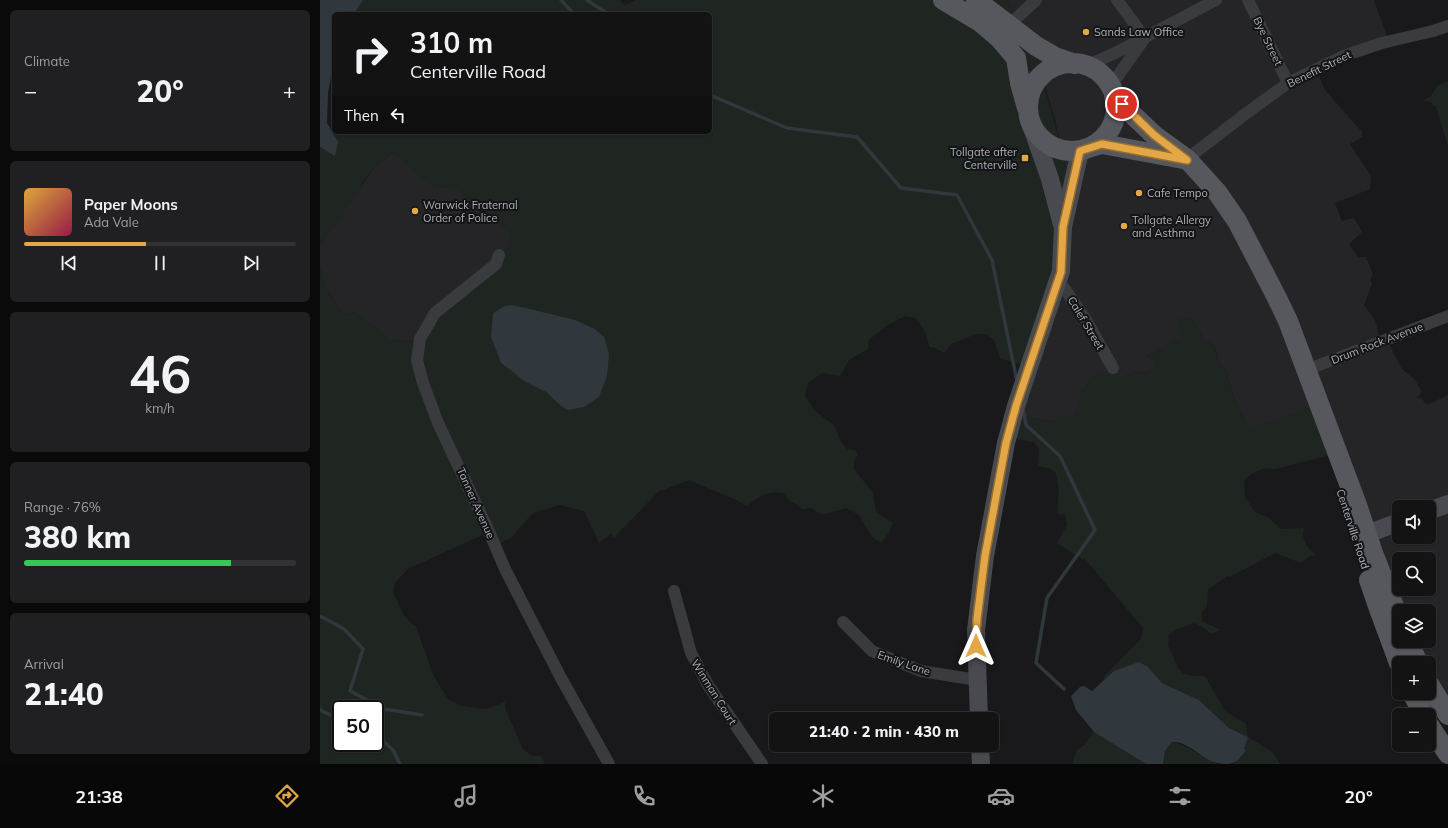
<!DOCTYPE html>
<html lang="en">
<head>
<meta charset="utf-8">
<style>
	body { margin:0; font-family:Mulish,sans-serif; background:#202022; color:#f1f3f6; height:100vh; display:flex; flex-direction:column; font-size:15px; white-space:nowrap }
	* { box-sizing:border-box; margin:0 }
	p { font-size:13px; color:#9d9ea0 }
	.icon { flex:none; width:22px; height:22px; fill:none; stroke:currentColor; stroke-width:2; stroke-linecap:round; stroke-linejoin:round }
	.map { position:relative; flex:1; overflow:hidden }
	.drawer { display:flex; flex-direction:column; gap:10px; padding:10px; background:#0a0a0b; width:320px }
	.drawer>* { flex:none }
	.top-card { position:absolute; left:12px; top:12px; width:380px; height:122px; border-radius:6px; box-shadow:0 1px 3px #0004,0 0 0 1px #323234; background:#131314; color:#f1f3f6; overflow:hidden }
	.tools { position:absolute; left:1072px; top:500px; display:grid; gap:8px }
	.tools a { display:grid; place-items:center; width:44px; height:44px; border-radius:6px; background:#131314; box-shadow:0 1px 3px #0004,0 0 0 1px #323234; font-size:20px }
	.speed { position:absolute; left:12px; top:700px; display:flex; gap:8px; font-size:20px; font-weight:700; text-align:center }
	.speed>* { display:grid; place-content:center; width:52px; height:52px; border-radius:50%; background:#131314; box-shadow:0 1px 3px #0004,0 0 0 1px #323234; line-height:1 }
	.speed .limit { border:2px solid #111; border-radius:6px; background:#fff; color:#111 }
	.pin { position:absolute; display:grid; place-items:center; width:34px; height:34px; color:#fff; margin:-17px; border:2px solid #fff; border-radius:50%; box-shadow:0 1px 4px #0007 }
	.me { position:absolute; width:44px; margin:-22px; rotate:0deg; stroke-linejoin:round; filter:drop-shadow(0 0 3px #0008) }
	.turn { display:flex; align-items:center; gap:14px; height:84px; padding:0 12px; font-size:18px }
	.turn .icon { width:52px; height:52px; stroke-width:2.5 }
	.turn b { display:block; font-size:28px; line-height:34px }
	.then { display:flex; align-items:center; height:38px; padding:0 12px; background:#0003; gap:8px; font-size:15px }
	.big { font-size:30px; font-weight:800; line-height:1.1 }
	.drawer .tile { flex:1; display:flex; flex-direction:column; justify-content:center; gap:6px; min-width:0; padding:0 14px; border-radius:6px; background:#202022 }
	.drawer .dial { align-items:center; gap:0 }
	.dial b { font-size:52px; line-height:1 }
	.song { display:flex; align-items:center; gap:12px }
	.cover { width:48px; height:48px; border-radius:6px; background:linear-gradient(135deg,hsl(40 70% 55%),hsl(340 70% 35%)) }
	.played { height:4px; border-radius:2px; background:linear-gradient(90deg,#e4a747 45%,#323234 45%) }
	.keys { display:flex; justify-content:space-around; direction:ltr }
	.heat { display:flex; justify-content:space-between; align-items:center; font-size:22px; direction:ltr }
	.charge { height:6px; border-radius:3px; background:linear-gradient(90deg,#34c759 76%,#323234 0) }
	.trip { position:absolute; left:449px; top:712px; width:230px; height:40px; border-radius:6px; background:#131314; box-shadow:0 1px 3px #0004,0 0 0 1px #323234; font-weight:800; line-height:40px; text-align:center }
	.tabs { display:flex; height:64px; justify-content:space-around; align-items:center; background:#080808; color:#9d9ea0 }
	.tabs .icon { width:28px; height:28px }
	.tabs .current { color:#e4a747 }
	.tabs b { font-size:18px; color:#f1f3f6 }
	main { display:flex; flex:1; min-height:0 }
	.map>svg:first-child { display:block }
</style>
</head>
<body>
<main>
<section class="drawer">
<div class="tile"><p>Climate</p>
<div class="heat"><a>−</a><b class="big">20°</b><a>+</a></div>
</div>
<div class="tile">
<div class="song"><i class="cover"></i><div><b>Paper Moons</b><p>Ada Vale</p></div></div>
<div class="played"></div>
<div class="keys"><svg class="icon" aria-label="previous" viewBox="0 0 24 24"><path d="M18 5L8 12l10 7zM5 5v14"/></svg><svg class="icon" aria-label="pause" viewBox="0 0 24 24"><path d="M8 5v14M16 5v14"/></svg><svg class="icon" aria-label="next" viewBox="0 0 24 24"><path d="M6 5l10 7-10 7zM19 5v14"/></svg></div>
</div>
<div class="tile dial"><b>46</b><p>km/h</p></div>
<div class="tile"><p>Range · 76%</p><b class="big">380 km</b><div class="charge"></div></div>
<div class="tile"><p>Arrival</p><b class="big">21:40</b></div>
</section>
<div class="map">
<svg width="1128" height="764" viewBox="0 0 1128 764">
	<rect width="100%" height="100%" fill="#19191b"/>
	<!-- built -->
	<path fill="#252528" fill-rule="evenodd" d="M687 0H1054L1068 39 996 69 1005 90 1042 132V137L1030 144 1051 176 1050 189 1015 203 1022 221 1034 218 1042 232 1029 244 1038 257H1046L1053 274 1050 280 1052 284 1044 305 1055 320 1060 339 1067 340 1082 369 1095 380 1102 392 1097 398H1101L1107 405 1128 395V715L1109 685V663H1098L1088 641H1109V611H1079L1018 446 929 429 913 395 905 367 902 365 898 360 895 346 884 340 873 320 862 337 827 356 836 361 833 369 823 373 815 372 800 378H797L793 369 770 378 766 387 762 390 756 414 751 418 735 420 729 422 719 419 694 415 748 184 744 158 735 120 715 51ZM1079 507H1109V537H1079ZM1079 559H1109V589H1079Z
		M73 153 136 187 155 206 162 209 188 230 193 245 181 252 98 342 69 340 57 327 41 319 35 312 23 315 5 286 0 268V245L56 165Z"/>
	<!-- green -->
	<path fill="#1f2520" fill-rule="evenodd" d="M43 0H300L305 6 315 0H687L708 37 715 51 744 158 748 184 750 220 707 367 680 358 674 340 666 334H656L631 344 624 353 615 348 609 347C608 336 603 326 595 318L585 316 566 326 549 340 548 349 529 360 520 376 502 373 488 383 485 396 495 411 514 425 521 442 527 449 535 450 538 455 534 461V469L553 493 556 512 566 519 573 522 569 533 561 543 552 537 539 515 526 508 502 515 491 508 482 509 475 503 470 501 463 493C446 491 440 496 427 506L414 499 369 480 338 492 294 538 291 534 279 543 264 511 240 505 213 513 191 538 174 546 167 533 88 569 75 583 73 592 83 614 91 623 96 626 113 675 128 699 142 706 166 709 185 702V708L203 749 212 756H221L225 764H0V268L5 286 23 315 35 312 41 319 57 327 70 340 98 342 116 310 181 252 192 245 188 230 162 209 155 206 136 187C104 194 96 166 73 153L56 165 42 183V187L0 245V142L13 137 14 129V132H390V14H34ZM193 305 219 312 241 406 226 392 181 363 171 337 173 313ZM21 709H55V743H21Z
		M1128 81V146L1116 107 1110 102 1102 101 1111 96 1117 86Z
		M869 318 873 320 884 340 895 346C896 354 897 363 905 367L913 395 929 429 998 405 1010 455 955 469 945 468 931 474 924 481 925 497 935 512 949 518 961 529 984 528C981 539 986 548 996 554L993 557 992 555 981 563 955 553 910 577 907 576 888 590 887 606 881 613 882 621 901 630 891 634 884 628 875 623 855 630 849 635 848 645 858 668 864 674 874 676H885L905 711 926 724 928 737 954 753 960 764H911H913L924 749 928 737 909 728 879 700 842 683 828 667 783 680 785 675 821 639 823 628 765 559H762L737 543 747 525 745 515 737 514 739 492 736 473 730 469 718 466 719 449 714 442 687 438 694 415 719 419 729 422 735 420 738 415 751 418 756 414 762 390 766 387 770 378 793 368 797 378H800L815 372 823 373 833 369 836 361 827 356 861 337 858 319Z
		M774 732 826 764H752L757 750 763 746Z
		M852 742C869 745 881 758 898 764H843L845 751Z"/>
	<!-- water -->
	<path fill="#30383e" d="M0 0H43L34 14H14V61L8 93 7 123 18 142 15 156 0 147Z
		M193 305 255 320 275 329 284 337 289 354 287 376 279 397 264 407 248 410 241 406 226 392 206 382 181 363 171 337 173 313 185 306Z
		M819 662 828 667 842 683 879 700 909 728 928 737 924 749 926 750C921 757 916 764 907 764 885 764 879 750 861 743 859 742 855 742 852 742L845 751 843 764H826L774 732 756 710 751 696 760 687 764 686 772 691 794 671Z"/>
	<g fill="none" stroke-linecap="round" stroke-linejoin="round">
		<!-- stream -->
		<path stroke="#30383e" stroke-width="3.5" d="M241 0 254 14
			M267 0 288 14
			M390 95 467 128 537 137 581 188 637 195 672 260 697 381
			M703 409 706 425 740 456 775 530 727 598 716 663 744 689
			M0 616 24 629 43 649 30 691 64 709 102 715
			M0 709 2 711 21 720
			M55 734 73 750 80 764"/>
		<!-- street -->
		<path stroke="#3a3b3f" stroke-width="12" d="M797 0 825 38
			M928 0 968 83
			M689 25 716 0
			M766 66 795 53 896 0
			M790 87 824 39
			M867 159 924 115 968 83 1026 55 1062 43 1113 31 1128 26
			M179 255 176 264 115 313 100 339 97 360 103 383 118 423 167 527 185 569 241 678 289 764
			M738 279 766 320 793 368
			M986 370 1128 316
			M354 591 371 653 388 685 442 764
			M523 622 552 651 601 671 657 680"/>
		<!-- secondary -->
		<path stroke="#484a4f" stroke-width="18" d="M711 125 730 179 742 225
			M1109 511 1128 504
			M1047 534 1079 522
			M659 719 656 630 665 556 686 443 696 406 741 271 743 227 760 151
			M660 745 661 764"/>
		<!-- primary -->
		<path stroke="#56585e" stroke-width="20" d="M623 0 660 22 680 39 696 58 700 83 707 108
			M656 0 716 46 735 57 755 64
			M708 107a44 44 0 1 1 88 0a44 44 0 1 1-88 0Z
			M794 97 834 135 867 159 897 192 917 221 956 296 968 321 1037 505 1053 553 1079 619
			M770 147 782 144 863 159
			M1049 580 1059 609 1079 663
			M1088 641 1098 663
			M1109 684 1128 715
			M1092 693 1104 715
			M1109 725 1128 754"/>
	</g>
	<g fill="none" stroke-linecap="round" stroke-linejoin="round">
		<!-- route casing -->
		<g stroke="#946d2e" stroke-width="10">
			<path id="route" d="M656 646 657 619 665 556 686 443 696 406 741 272 743 227 760 151 782 144 867 160 834 135 802 104"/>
		</g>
		<!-- route -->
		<use href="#route" stroke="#e4a747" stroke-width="7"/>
	</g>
	<!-- markers -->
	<g fill="#e4a747" stroke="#141416" stroke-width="1.5">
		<circle cx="766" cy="32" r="4"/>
		<rect x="701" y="154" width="8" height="8" rx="2"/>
		<circle cx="819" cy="193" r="4"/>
		<circle cx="95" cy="211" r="4"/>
		<circle cx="804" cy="226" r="4"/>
	</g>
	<g text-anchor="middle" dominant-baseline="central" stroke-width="4" stroke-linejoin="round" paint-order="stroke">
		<!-- poi labels -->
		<g font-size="11" fill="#acb1b9" stroke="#141416" text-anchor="start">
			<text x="774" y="32">Sands Law Office</text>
			<text x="697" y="152" text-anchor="end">Tollgate after<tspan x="697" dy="13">Centerville</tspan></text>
			<text x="827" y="193">Cafe Tempo</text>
			<text x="103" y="205">Warwick Fraternal<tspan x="103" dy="13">Order of Police</tspan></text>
			<text x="812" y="220">Tollgate Allergy<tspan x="812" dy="13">and Asthma</tspan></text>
		</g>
		<!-- street labels -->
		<g font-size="11" fill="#acb1b9" stroke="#141416">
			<text transform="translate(948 41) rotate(64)">Bye Street</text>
			<text transform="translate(999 69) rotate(-26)">Benefit Street</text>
			<text transform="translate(766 323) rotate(59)">Calef Street</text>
			<text transform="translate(1057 343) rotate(-21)">Drum Rock Avenue</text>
			<text transform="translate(156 503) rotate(66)">Tanner Avenue</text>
			<text transform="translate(1033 529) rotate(72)">Centerville Road</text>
			<text transform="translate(584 663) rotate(19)">Emily Lane</text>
			<text transform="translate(394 692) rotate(58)">Winman Court</text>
		</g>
	</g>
</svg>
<div class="tools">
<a><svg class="icon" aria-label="sound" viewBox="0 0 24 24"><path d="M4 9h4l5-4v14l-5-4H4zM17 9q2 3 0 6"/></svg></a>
<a><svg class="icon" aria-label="search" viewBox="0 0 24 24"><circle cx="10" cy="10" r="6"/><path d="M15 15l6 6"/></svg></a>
<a><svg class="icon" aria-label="layers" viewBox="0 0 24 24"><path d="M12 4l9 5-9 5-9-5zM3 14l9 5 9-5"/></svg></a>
<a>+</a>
<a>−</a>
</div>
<div class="speed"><div class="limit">50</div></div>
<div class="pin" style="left:802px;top:104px;background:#d93025"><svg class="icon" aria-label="arrive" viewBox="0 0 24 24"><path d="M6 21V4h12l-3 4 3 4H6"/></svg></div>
<svg class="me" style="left:656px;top:646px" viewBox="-20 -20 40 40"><path d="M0-17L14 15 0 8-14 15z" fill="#e4a747" stroke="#fff" stroke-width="4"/></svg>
<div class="trip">21:40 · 2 min · 430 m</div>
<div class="top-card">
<div class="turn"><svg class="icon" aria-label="right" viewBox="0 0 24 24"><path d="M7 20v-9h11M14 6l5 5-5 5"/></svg><div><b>310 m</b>Centerville Road</div></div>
<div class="then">Then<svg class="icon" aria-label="left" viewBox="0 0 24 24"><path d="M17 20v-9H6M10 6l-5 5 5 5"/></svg></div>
</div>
</div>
</main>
<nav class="tabs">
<b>21:38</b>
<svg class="icon current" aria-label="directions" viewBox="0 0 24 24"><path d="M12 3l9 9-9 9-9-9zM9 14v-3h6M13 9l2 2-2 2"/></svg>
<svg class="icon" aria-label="music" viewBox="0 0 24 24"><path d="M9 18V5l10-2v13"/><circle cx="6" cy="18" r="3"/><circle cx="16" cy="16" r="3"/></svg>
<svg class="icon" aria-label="phone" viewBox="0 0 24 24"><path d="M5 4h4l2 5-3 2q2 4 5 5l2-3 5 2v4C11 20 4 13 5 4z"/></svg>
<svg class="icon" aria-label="climate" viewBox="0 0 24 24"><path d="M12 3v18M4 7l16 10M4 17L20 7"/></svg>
<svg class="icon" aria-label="car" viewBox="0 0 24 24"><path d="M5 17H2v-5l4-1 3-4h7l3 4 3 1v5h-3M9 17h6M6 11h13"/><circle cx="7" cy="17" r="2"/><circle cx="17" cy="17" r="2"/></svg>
<svg class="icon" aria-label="filters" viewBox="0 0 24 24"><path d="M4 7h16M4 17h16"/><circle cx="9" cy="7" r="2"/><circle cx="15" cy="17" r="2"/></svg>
<b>20°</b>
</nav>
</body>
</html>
